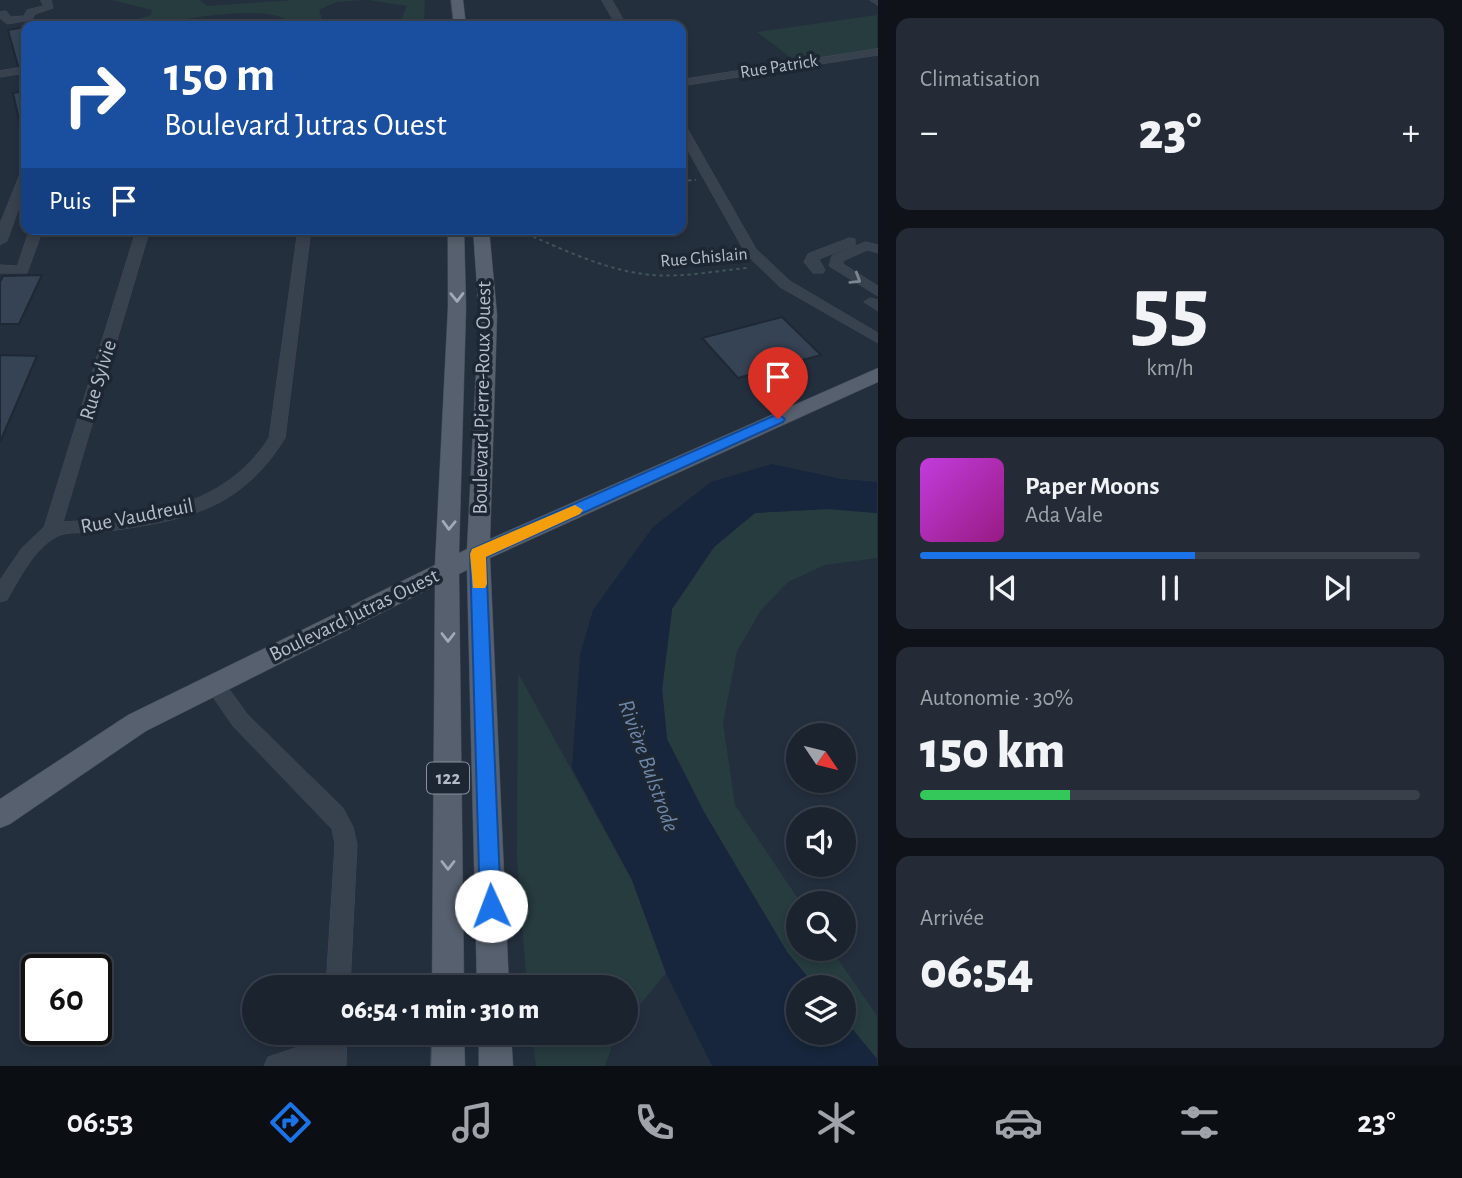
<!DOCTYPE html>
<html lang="fr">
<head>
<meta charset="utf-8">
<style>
	body { margin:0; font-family:"Alegreya Sans",sans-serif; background:#242b36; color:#f1f3f6; height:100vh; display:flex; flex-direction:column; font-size:26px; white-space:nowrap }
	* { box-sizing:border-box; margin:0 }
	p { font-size:23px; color:#a0a4aa }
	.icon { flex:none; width:38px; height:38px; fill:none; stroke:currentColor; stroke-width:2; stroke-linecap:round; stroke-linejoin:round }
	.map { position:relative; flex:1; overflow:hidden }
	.side { display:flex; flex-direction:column; gap:18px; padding:18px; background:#0f1319; width:584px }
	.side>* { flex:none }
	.banner { position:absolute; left:21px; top:21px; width:665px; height:214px; border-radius:14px; box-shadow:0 4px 10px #0003,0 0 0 2px #39404a; background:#1a4fa0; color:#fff; overflow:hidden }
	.needle { width:46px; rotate:125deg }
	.controls { position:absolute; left:786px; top:723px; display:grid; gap:14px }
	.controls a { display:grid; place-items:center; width:70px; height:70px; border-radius:50%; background:#1b232e; box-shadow:0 4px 10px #0003,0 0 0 2px #39404a; font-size:35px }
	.speed { position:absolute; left:21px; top:954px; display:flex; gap:14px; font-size:35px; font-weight:700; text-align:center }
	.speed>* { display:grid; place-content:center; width:91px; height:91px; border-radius:50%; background:#1b232e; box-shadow:0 4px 10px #0003,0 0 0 2px #39404a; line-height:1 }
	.speed .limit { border:4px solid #111; border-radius:10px; background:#fff; color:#111 }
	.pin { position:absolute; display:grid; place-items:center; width:60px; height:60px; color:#fff; margin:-72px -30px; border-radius:50% 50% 50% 0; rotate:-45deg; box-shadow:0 0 7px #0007 }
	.pin .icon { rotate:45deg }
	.me { position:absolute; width:77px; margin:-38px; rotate:358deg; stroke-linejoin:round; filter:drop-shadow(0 0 5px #0008) }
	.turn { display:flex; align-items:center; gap:24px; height:147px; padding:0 28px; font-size:32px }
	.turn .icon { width:91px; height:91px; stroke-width:2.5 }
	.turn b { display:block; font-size:49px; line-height:60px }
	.then { display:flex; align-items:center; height:66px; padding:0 28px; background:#0003; gap:14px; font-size:26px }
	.big { font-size:52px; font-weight:800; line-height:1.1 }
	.side .widget { flex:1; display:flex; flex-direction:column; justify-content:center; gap:10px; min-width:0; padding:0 24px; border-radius:14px; background:#242b36 }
	.side .dial { align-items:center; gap:0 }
	.dial b { font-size:91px; line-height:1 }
	.song { display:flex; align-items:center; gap:21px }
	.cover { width:84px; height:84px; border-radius:10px; background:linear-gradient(135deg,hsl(290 70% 55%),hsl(310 70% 35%)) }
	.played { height:7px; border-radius:4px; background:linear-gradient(90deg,#1a73e8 55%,#39404a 55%) }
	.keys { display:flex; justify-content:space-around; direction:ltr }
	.heat { display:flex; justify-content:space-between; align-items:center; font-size:38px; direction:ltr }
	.charge { height:10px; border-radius:5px; background:linear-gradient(90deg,#34c759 30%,#39404a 0) }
	.trip { position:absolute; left:242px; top:975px; width:396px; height:70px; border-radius:35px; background:#1b232e; box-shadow:0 4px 10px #0003,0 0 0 2px #39404a; font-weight:800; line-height:70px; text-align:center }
	.dock { display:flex; height:112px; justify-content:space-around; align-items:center; background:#0b0e12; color:#a0a4aa }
	.dock .icon { width:49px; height:49px }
	.dock .current { color:#1a73e8 }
	.dock b { font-size:32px; color:#f1f3f6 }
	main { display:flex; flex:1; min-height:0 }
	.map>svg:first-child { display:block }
</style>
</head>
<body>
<main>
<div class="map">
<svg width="878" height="1066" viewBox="0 0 878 1066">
	<rect width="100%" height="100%" fill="#242f3e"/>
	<!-- green -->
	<path fill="#263c3f" d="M112 0H200L207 6 292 0H365L336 2 319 10 323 22C296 30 291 17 267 14 221 9 164 26 115 26L151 15 152 10Z
		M368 0H425L424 26H398L407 6Z
		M877 15V52L799 64 757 32Z
		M828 509 877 513V558L825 565 788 582 761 610 737 651 723 723 735 805 801 903H798V948L831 949 877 1016V1059L844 1019V987H816L787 952 704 812 667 739 662 689 672 609 714 547 755 513Z
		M518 673 632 880 666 973 625 1023V987H527L517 856Z
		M532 1033V1032L617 1033 605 1066H536Z"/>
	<!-- water -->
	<path fill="#17263c" d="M772 464 841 479 877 482V513L828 509 755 513 714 547 672 609 662 689 667 739 704 812 787 952 816 987H798V1032H844V1019L877 1059V1066H712L666 973 632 880 572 768 580 655 593 610 653 527 711 482Z"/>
	<!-- building -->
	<path fill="#364354" stroke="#1f2835" stroke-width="2" d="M26 27V65L18 66 8 30Z
		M26 91V128L21 129 13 93Z
		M42 275 19 324H0V282L3 276Z
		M782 317 821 355 738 378 702 338Z
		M0 355 37 356 0 442Z"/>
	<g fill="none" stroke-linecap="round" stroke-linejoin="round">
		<!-- minor casing -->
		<g stroke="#414a57" stroke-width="1">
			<path id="minor" d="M41 0H51L53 8 35 14 32 20 7 24 0 18V12L6 11 11 17 24 16 27 10 43 6Z
				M602 0H612L627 26H617Z
				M870 0H878V5Z
				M878 49V55L681 86V80Z
				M26 67V73L0 77V71Z
				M681 125 687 128 756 249 790 281 878 333V343L780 287 746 254 681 138Z
				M20 175H26V188L7 241 0 245V224Z
				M30 229H43L27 273H0V265L17 266Z
				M137 229H150L63 522C143 517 222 510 269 438L298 229H311L285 438C239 512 184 520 103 532 90 534 67 530 56 537 34 549 19 579 7 600L0 602V580L22 548 44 527Z
				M850 238 855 239V245L819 259 825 270 823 273H813L804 262 808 254Z
				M866 242 878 245V253L867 250 843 261V264L878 286V296L829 266 832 256Z
				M871 298 878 300V311L864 302Z
				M214 676 221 678 247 714 343 808 353 827 357 844 350 987H326L335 844 332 829 233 726 204 684 207 678Z
				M323 1032H347L346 1066H264L268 1057 322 1039Z"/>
		</g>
		<!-- major casing -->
		<g stroke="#414a57" stroke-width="1">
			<path id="major" d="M451 0H463L466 26H454Z
				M448 229H464L466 307 459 553 467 549 479 315 473 229H489L497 315 490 539 878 368V382L490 558 509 987H477L467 570 459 574 464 987H432L435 586 146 731 10 824 0 828V799L128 715 435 565 448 307Z
				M432 1032H464L465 1066H431Z
				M479 1032H511L513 1066H479Z"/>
		</g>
		<!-- path -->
		<path stroke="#3f5557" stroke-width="2" stroke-dasharray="3.5 3.5" stroke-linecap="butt" d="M681 181 696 180
			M533 229 534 237C568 252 606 269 643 274 677 279 713 271 747 268"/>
		<!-- minor -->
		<use href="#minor" fill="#38414e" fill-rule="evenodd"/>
		<!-- major -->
		<use href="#major" fill="#56606e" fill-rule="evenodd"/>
	</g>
	<!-- one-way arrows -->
	<defs><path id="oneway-chevron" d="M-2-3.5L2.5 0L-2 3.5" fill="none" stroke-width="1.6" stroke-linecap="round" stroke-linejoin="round" transform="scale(1.75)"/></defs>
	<use stroke="#7c8592" href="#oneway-chevron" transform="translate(856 279) rotate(32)"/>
	<g stroke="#a1aab7">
		<use href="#oneway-chevron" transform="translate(457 297) rotate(89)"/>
		<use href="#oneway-chevron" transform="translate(449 525) rotate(92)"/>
		<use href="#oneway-chevron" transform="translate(448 637) rotate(90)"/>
		<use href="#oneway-chevron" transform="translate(448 865) rotate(90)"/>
	</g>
	<!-- route -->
	<path fill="#1a73e8" stroke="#114b97" stroke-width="2" d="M778 414 785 419 783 422 486 557 501 906 498 913 491 916 483 913 480 906 470 554 472 549Z"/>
	<!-- slow -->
	<path fill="#f59e0b" d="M575 505 583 510 580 514 486 557 487 584 485 588H473L470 554 472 549Z"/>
	<g text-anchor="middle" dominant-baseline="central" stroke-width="7" stroke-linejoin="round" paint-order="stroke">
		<!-- far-street labels -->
		<g font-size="18" fill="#b4bcc9" stroke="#1d2633">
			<text transform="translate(779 67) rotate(-9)">Rue Patrick</text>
			<text transform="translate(704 258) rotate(-5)">Rue Ghislain</text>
		</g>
		<!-- shield labels -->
		<rect fill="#1d2633" stroke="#878f9c" stroke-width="2" x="427" y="762.5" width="42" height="31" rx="5"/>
		<g font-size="19" font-weight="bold" fill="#b4bcc9">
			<text x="448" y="778">122</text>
		</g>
		<!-- street labels -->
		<g font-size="21" fill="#b4bcc9" stroke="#1d2633">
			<text transform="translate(98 380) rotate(-73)">Rue Sylvie</text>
			<text transform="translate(482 398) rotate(-89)">Boulevard Pierre-Roux Ouest</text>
			<text transform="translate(137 516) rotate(-11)">Rue Vaudreuil</text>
			<text transform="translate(354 615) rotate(-26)">Boulevard Jutras Ouest</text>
		</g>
		<!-- water labels -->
		<g font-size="23" font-style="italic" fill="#6d86a8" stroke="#1d2633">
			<text transform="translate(648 766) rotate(70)">Rivière Bulstrode</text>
		</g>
	</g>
</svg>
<div class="controls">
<a><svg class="needle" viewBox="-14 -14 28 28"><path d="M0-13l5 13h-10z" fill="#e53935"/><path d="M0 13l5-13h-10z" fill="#a0a4aa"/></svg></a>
<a><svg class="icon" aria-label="sound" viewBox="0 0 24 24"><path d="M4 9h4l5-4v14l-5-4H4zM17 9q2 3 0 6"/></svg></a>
<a><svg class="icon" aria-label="search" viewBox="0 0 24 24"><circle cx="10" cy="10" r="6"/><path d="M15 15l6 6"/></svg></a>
<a><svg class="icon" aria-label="layers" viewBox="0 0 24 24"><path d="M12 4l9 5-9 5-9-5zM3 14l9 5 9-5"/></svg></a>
</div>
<div class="speed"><div class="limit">60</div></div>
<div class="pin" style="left:778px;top:419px;background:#d93025"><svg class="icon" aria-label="arrive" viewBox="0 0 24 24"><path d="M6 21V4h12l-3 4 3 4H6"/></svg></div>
<svg class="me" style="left:491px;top:906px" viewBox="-20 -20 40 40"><circle r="19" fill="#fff"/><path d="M0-13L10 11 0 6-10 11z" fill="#1a73e8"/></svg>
<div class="trip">06:54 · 1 min · 310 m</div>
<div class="banner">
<div class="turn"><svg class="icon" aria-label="right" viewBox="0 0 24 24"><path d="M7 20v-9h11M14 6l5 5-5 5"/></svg><div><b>150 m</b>Boulevard Jutras Ouest</div></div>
<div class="then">Puis<svg class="icon" aria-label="arrive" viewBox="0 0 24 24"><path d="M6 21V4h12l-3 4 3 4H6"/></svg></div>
</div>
</div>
<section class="side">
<div class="widget"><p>Climatisation</p>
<div class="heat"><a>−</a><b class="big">23°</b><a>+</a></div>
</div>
<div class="widget dial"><b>55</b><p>km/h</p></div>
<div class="widget">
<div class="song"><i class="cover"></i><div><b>Paper Moons</b><p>Ada Vale</p></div></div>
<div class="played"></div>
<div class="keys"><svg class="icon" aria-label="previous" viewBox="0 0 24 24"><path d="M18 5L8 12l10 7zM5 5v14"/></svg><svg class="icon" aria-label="pause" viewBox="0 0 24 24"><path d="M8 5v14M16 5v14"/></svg><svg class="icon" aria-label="next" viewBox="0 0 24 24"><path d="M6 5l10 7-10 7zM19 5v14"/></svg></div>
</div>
<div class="widget"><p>Autonomie · 30%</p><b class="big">150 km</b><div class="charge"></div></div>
<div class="widget"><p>Arrivée</p><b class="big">06:54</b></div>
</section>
</main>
<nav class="dock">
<b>06:53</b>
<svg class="icon current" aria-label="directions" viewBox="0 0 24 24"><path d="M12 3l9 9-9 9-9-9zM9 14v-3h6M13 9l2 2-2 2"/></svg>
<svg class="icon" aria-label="music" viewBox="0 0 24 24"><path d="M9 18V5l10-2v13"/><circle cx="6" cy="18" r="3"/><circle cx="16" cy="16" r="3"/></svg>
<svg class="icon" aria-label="phone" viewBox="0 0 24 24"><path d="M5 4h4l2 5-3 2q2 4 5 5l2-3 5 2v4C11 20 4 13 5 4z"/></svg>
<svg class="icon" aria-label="climate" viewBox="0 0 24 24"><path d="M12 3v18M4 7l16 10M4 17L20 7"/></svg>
<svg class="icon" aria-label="car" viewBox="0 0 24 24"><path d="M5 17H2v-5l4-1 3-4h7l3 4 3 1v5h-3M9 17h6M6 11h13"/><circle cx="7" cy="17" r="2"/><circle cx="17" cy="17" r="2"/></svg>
<svg class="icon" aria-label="filters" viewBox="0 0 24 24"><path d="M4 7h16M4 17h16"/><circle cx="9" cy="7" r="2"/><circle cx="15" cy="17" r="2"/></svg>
<b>23°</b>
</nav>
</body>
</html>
